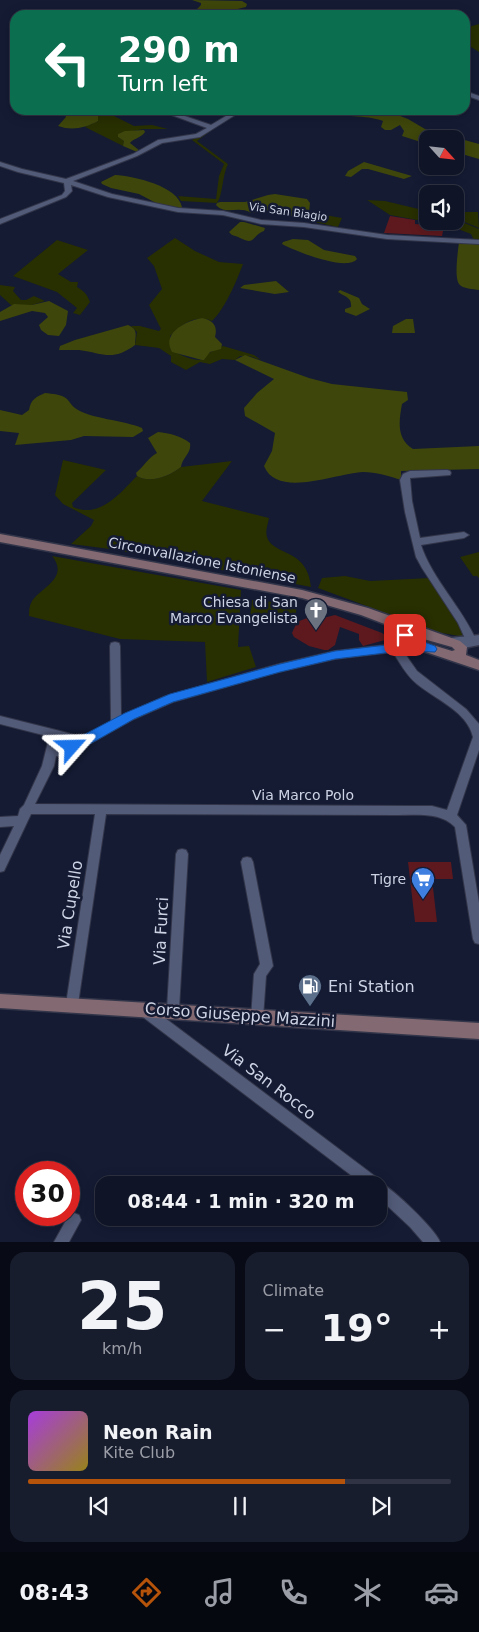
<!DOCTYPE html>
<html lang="en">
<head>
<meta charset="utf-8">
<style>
	body { margin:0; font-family:"DejaVu Sans",sans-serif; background:#181d2e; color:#f1f3f6; height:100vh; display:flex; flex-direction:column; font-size:19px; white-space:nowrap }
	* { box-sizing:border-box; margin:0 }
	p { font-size:16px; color:#9b9ea7 }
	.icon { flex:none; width:28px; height:28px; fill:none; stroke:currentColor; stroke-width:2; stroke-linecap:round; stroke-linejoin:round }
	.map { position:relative; height:1242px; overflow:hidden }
	.sheet { display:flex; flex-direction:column; gap:10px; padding:10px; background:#080b15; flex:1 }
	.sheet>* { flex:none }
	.hud { position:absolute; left:10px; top:10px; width:460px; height:105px; border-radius:15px; box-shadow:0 2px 12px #0003,0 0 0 1px #2f3343; background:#0b6e4f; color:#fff; overflow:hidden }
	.needle { width:32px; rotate:117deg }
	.controls { position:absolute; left:419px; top:130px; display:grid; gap:10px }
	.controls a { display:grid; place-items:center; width:45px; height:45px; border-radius:10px; background:#0f1426; box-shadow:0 2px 12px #0003,0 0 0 1px #2f3343; font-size:25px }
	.speed { position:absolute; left:15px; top:1161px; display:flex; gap:10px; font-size:25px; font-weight:700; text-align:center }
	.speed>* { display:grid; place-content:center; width:65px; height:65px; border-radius:50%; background:#0f1426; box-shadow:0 2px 12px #0003,0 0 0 1px #2f3343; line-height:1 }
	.speed .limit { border:8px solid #d22; background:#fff; color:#111 }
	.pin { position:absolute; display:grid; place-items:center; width:42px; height:42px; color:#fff; margin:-21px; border-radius:10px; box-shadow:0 2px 8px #0006 }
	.me { position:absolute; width:55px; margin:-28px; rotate:65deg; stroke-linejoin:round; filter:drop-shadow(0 0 4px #0008) }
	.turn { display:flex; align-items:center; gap:18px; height:105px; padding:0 25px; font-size:22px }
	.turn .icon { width:65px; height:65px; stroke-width:2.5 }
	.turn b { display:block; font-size:35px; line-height:42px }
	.big { font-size:38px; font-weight:800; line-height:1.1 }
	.sheet .widget { flex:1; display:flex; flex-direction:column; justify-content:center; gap:8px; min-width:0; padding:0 18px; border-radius:15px; background:#181d2e }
	.sheet .dial { align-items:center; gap:0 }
	.dial b { font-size:65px; line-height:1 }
	.song { display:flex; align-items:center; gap:15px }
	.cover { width:60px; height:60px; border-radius:8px; background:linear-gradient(135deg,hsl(280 70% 55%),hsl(50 70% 35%)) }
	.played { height:5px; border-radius:2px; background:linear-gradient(90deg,#b45309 75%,#2f3343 75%) }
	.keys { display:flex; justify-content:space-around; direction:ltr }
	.heat { display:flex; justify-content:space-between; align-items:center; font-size:28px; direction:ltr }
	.sheet .tiles { flex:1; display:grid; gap:10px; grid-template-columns:1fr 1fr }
	.widget:last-child { grid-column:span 2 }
	.trip { position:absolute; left:95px; top:1176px; width:292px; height:50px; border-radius:15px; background:#0f1426; box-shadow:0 2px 12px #0003,0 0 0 1px #2f3343; font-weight:800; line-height:50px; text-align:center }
	.tab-bar { display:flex; height:80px; justify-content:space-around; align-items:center; background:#06080f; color:#9b9ea7 }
	.tab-bar .icon { width:35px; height:35px }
	.tab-bar .selected { color:#b45309 }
	.tab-bar b { font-size:22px; color:#f1f3f6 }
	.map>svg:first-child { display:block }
</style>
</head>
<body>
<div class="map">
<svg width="479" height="1242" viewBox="0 0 479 1242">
	<rect width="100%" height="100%" fill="#141b33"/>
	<!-- green -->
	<path fill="#282f00" d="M479 24V52L465 43V28Z
		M98 110 110 113V114L134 126 152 125 168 129H144L120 133 118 137 124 141 123 146 85 127 98 121Z
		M213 127H216L197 141 228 164C222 176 223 195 217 203L181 201 178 196 216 199 219 176 224 164 192 140Z
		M367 200 385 201 427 211 428 221H455V219L479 229V241L474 240 471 234 450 226 390 215Z
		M455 212H478L479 228 455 218Z
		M319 214 342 218 338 227 314 222Z
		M175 238 195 251 219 262 243 264C237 280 225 309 212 321 196 313 181 325 170 336V348C178 355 193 361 204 360L207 354 223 346 254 355 261 360 249 356H240L235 360 222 359 210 364 200 362 186 370 171 362V356L159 348 135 345 137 332 131 326H140L159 331 161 329 149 305 162 289 154 266 147 258Z
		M57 240 88 250 58 274 71 282H78L77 287C84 291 87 294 90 302L80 315 73 313 77 308 57 292 13 276Z
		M0 285 15 287 13 291 21 300H26L34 296 45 301 32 305H11L0 295Z
		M63 460 106 470 72 503 73 507C100 519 120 493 137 476 150 484 170 476 181 467L232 461 202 501 269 518C268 524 265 531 267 537 273 556 308 548 311 587L110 549 71 544 91 526 94 520 63 504 55 495Z
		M479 552V578L477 576H473L460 557Z
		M52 556 241 590 238 647 249 646 256 667 207 682 205 642 120 639 29 616C29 611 29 606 32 601 40 588 70 578 52 556Z
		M345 576 370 581 430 578 466 633 464 637 437 632 318 588 322 578Z
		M252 600 297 604 295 621 250 617Z"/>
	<!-- forest -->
	<path fill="#3e460b" d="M192 0 242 1 247 4 246 7 233 10 228 15H201L194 12 201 5V3Z
		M62 110H98V121C85 128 72 131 58 126L66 117Z
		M326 110 387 111 408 119 425 129 479 144V159L455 152V139H428L427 144 402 136 404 131 400 125 391 130H385L381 127 383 121C365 114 343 119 326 110Z
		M144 130 145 132C141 138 134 138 130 143L140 151 137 152 123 146 124 141 118 137V134L125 131Z
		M364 162 412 176 404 179 368 169H362L351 177 345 176 348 171Z
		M115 175C134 176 178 186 182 207L181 209 156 203 139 194 111 188 102 184 101 182Z
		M275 194 307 199 310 203 309 212H306L302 219 294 216H279C268 207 263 212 251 213 238 205 226 216 216 205L217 203 220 202H245L268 195Z
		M240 222H244L265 228 264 231C251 236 256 246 240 238 235 235 233 237 229 232Z
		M293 239 308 240 324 250 355 256 357 259C347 272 295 251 282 244L283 242Z
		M459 242 479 244V290C473 289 463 289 459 284 454 277 458 251 459 242Z
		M276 281 289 292 275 294 240 288 244 285Z
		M340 290 359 298 362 304 370 309 356 316 345 312V309L351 307C352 297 345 297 338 292Z
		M49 301 68 311 66 325 59 336 48 335 41 330 39 325 48 317 45 313 32 311 0 321V312L14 304 32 305Z
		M202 318C213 320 218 326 215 337L222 344 221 349 210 352 204 360H202L172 352C161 333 186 321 202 318Z
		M406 319H413L415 333H392L393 326Z
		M128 325C139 330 135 335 135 345 112 362 103 353 79 350 72 350 65 350 59 350L60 346 75 340Z
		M245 355 309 378 332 384 407 392 408 400 402 404C399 421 396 438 413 449L479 446V469L401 471V480C389 476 376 472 363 472 337 473 277 499 264 466L272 451 275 433 245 416 244 408 257 393 274 379 235 360Z
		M45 393C53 394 61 394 67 399 70 402 72 406 75 408 90 419 124 420 142 428L143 431 133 437 84 436 71 440 15 445 19 433 0 431V410L22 415 29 410C31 399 36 397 45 393Z
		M158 432C169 433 181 436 190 443 192 453 182 458 181 467 170 476 150 484 137 476L136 473C144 466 148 458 157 453L148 438Z"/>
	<!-- building -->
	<path fill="#5e191e" d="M390 216 415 220V224L444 226 442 236 384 233Z
		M335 615 382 633 385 635V640L363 646 359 640V634L340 627 335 645 328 650H324L309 646 294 637 292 633 297 622 312 616 327 617Z
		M408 862H451L453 879H432L437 922H415Z"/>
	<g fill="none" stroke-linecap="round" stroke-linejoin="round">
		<!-- minor casing -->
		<g stroke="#33364a" stroke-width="2">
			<path id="minor" d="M465 91 479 96V100L465 95Z
				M158 110H167L211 125 236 110H243L200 137 162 143 137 156 73 181 112 194 178 208 223 211 261 220 304 223 387 235 479 240V244L387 239 304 227 261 224 223 215 178 212 108 197 71 185 72 191 66 197 0 224V219L62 195 65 191 64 183 18 172 0 166V162L22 169 66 179 133 154 158 140 196 134 207 128Z
				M447 470 450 471 451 473 450 475 410 478 412 501 420 538 464 532 469 535 464 538 421 545C432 579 462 607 477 642L476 645H468L458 623 422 568 416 557 405 512 400 480 403 474 410 471Z
				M115 642 119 643 120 646 121 716 166 696 279 664 335 651 402 643 426 645 427 648 426 651H403L417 671 466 709 479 724V750L457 815 466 825 479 903V944L475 943 473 939 455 827C441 812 417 815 398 815L106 814 78 1004 76 1008 72 1010 68 1008 66 1004 95 814H31L4 871 0 872V855L14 826 0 827V817L18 816 20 809 24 805 42 766 48 742 51 737 0 724V716L64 732 74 735 77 741 111 722 110 646 111 643ZM393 652C400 663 406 675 417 684 435 699 467 711 473 737L447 810 432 806H414L35 804 54 766 56 756 62 757 70 755 134 719 173 702 279 672 335 659ZM64 740 67 742 66 747 62 749 57 747 58 744Z
				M182 849 186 850 188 854 179 1009 178 1013 173 1015 168 1013 167 1009 176 854 178 850Z
				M247 857 251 858 253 862 273 966 266 976 263 1018 262 1022 257 1024 252 1022 251 1018 254 974 260 964 241 862 243 858Z
				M144 1004 149 1006 380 1180 381 1183C394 1190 435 1229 440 1242H423L410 1227 379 1198V1185H364L139 1014 138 1010 139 1006Z
				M74 1213 79 1215 81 1220 69 1242H54L69 1215Z"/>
		</g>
		<!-- tertiary casing -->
		<g stroke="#33364a" stroke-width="3">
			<path id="tertiary" d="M479 635V645L464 648 448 645 446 642 448 639C457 636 469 637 479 635Z"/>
		</g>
		<!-- secondary casing -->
		<g stroke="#33364a" stroke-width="3">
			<path id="secondary" d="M0 534 302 590 368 608 460 641 467 647 466 655 479 660V670L405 645 399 638 403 631 361 615 302 598 0 542ZM413 636 452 647 455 650 452 651 413 639Z
				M0 994 479 1023V1039L0 1008Z"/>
		</g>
		<!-- minor -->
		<use href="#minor" fill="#525b78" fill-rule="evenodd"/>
		<!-- tertiary -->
		<use href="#tertiary" fill="#525b78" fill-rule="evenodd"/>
		<!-- secondary -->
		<use href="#secondary" fill="#836971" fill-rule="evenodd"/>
	</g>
	<!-- route -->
	<path fill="#1a73e8" stroke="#114b97" d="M405 631 409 632 413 638 435 646 437 649 435 652 402 651 335 659 280 672 173 702 134 719 76 752H67L65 749 68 743 125 713 170 694 280 664 335 651 404 643 400 635Z"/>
	<!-- icons -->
	<defs>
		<g id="church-pin" transform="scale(1.25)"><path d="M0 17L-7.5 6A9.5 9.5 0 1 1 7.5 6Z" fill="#6b7280" stroke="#141b33"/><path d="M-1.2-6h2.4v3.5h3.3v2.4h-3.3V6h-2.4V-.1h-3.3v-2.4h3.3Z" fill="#fff"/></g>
		<g id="supermarket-pin" transform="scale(1.25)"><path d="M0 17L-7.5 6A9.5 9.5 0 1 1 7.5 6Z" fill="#3f7fe0" stroke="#141b33"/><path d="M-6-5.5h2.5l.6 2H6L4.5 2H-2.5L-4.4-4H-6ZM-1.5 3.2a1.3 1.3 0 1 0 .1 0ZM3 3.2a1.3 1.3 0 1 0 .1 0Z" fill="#fff"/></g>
		<g id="fuel-pin" transform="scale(1.25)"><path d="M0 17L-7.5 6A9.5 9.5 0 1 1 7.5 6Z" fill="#5c6f8a" stroke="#141b33"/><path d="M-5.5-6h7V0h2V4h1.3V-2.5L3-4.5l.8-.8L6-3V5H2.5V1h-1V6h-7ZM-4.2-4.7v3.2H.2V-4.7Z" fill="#fff"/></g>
	</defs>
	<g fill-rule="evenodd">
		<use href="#church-pin" x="316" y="610"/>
		<use href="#supermarket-pin" x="423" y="879"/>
		<use href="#fuel-pin" x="310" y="986"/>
	</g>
	<g text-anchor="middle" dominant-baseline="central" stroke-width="5" stroke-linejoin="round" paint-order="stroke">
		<!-- far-street labels -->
		<g font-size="11" fill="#cdd3e4" stroke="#141b33">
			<text transform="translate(288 212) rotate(8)">Via San Biagio</text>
		</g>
		<!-- street labels -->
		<g font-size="14" fill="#cdd3e4" stroke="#141b33">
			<text transform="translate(202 560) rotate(11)">Circonvallazione Istoniense</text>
			<text x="303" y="795">Via Marco Polo</text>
		</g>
		<!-- poi labels -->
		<g font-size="14" fill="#cdd3e4" stroke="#141b33" text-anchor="end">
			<text x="298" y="602">Chiesa di San<tspan x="298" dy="16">Marco Evangelista</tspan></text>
			<text x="406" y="879">Tigre</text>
		</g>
		<!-- near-street labels -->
		<g font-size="16" fill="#cdd3e4" stroke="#141b33">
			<text transform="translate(70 905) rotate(-81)">Via Cupello</text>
			<text transform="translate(161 931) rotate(-87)">Via Furci</text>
			<text transform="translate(240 1015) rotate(4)">Corso Giuseppe Mazzini</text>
			<text transform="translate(269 1082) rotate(37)">Via San Rocco</text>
		</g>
		<!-- near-poi labels -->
		<g font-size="16" fill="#cdd3e4" stroke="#141b33" text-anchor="start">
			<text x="328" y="986">Eni Station</text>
		</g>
	</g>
</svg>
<div class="controls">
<a><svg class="needle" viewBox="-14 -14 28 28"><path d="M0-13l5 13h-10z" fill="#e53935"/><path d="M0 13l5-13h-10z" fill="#9b9ea7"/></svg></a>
<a><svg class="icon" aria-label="sound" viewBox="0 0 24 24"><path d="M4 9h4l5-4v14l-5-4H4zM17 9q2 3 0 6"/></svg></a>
</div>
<div class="speed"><div class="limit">30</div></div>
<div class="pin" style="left:405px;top:635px;background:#d93025"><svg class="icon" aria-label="arrive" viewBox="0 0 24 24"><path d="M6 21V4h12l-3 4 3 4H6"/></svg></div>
<svg class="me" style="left:72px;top:747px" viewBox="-20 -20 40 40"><path d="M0-17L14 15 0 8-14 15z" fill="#1a73e8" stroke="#fff" stroke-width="4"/></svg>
<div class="trip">08:44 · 1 min · 320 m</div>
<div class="hud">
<div class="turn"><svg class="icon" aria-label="left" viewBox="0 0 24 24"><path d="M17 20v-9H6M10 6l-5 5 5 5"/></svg><div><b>290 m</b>Turn left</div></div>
</div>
</div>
<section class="sheet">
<div class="tiles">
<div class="widget dial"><b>25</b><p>km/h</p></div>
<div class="widget"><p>Climate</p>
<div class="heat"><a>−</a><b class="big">19°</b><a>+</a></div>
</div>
<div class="widget">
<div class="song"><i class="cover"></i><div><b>Neon Rain</b><p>Kite Club</p></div></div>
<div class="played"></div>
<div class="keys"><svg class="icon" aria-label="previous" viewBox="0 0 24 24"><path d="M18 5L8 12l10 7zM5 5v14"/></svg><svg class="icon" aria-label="pause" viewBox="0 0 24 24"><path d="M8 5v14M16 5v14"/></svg><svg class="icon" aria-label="next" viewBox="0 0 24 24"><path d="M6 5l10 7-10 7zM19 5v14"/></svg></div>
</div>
</div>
</section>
<nav class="tab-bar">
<b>08:43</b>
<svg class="icon selected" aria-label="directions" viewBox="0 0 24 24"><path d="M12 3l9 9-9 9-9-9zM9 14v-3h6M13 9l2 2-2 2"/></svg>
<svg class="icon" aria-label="music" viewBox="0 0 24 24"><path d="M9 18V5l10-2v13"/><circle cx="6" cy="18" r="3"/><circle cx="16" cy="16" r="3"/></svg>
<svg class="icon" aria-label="phone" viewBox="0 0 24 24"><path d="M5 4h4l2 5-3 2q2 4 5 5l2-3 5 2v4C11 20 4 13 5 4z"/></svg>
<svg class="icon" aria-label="climate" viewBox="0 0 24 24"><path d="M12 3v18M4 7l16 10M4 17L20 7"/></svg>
<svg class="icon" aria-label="car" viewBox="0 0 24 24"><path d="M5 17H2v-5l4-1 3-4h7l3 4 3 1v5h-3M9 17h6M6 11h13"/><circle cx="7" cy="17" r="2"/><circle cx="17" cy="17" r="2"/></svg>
</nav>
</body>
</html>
